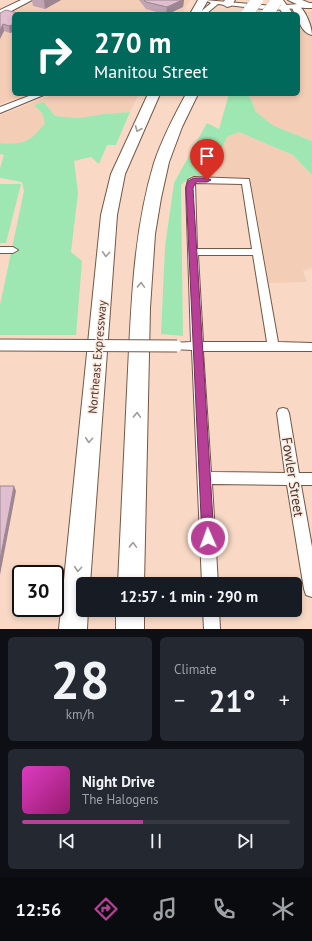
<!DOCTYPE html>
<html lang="en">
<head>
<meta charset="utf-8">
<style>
	body { margin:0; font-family:"PT Sans",sans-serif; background:#242831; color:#f1f3f6; height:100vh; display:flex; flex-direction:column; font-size:15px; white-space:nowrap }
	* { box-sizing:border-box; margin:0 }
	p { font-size:13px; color:#9ea1a6 }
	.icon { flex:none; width:22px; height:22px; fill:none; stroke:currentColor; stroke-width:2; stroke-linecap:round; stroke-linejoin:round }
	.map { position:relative; height:629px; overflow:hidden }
	.drawer { display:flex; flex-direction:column; gap:8px; padding:8px; background:#0d0f14; flex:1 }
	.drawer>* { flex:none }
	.banner { position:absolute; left:12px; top:12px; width:288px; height:84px; border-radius:6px; box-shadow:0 2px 6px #0003; background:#00695c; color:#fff; overflow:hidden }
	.speed { position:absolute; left:12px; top:565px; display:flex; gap:8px; font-size:20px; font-weight:700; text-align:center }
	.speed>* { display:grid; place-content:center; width:52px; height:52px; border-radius:50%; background:#171b24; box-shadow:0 2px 6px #0003; line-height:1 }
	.speed .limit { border:2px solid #111; border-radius:6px; background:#fff; color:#111 }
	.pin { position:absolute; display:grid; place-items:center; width:34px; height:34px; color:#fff; margin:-41px -17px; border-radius:50% 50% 50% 0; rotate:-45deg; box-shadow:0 0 4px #0007 }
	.pin .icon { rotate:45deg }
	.me { position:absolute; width:44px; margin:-22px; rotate:358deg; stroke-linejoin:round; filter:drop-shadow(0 0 3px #0008) }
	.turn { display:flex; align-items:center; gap:14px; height:84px; padding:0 16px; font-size:18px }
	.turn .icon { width:52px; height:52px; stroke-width:2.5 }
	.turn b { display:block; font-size:28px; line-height:34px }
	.big { font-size:30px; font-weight:700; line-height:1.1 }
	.drawer .widget { flex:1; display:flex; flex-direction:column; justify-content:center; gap:6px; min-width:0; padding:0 14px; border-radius:6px; background:#242831 }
	.drawer .dial { align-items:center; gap:0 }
	.dial b { font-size:52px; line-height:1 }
	.song { display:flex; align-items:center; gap:12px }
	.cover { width:48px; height:48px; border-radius:6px; background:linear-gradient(135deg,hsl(310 70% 55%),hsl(320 70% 35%)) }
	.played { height:4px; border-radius:2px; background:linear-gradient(90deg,#b74096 45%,#363941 45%) }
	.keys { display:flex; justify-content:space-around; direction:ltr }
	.heat { display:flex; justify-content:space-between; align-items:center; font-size:22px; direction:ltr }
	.drawer .tiles { flex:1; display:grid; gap:8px; grid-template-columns:1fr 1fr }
	.widget:last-child { grid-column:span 2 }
	.trip { position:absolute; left:76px; top:577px; width:226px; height:40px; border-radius:6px; background:#171b24; box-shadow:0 2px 6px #0003; font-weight:700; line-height:40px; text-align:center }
	.tabs { display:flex; height:64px; justify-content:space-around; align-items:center; background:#090b0e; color:#9ea1a6 }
	.tabs .icon { width:28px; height:28px }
	.tabs .active { color:#b74096 }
	.tabs b { font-size:18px; color:#f1f3f6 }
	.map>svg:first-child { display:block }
</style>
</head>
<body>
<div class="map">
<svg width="312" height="629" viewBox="0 0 312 629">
	<rect width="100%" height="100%" fill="#f9d9c6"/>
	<!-- built -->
	<path fill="#f4cdb7" d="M36 0H190L182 14H14V94H26L0 104V18Z
		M312 11V141L274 126 256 112 249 95 298 94V14H282Z
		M55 94H139L130 112 104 114 79 118 55 116 44 102 35 105 42 113 45 123 32 139 18 145 0 143V115Z
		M239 132 293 155 312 175V268L303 271 307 282 269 283 250 178 210 176 227 137Z"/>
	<!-- green -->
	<path fill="#9ee7b3" d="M229 94H251L249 95 256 112 274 126 312 141V175L293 155 239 132 227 137 210 176H191L181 185 183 336 161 334 165 247 174 183 207 123 219 129Z
		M44 102 55 116 79 118 104 114 130 112 116 145H107L99 164 91 157 74 161 78 193 71 252 82 261 76 335H0V305L24 191 22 182 0 178V168L4 155 0 154V143C24 145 30 142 45 123L42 113 34 105Z
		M0 184H21L6 243H0Z"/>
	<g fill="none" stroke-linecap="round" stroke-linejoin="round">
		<!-- minor casing -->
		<g stroke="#735747" stroke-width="2">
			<path id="minor" d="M194 177 249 179 278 342 312 343V351H203L211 472 285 473 277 413 279 409 283 408 287 409 289 413 299 473H312V485H301L312 547V597L306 595 304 589 287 485 212 484 218 584H202L192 350 173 349 171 346 173 343 191 342 186 188 188 180ZM195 183 242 184 252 249H197ZM198 255H253L267 342H203Z
				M0 247H13L18 250 13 253H0Z
				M203 610H219L220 629H204Z"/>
		</g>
		<!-- tertiary casing -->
		<g stroke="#735747" stroke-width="2">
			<path id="tertiary" d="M205 0 273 6 312 3V7L273 10 218 4 206 14H198L211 3Z
				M34 94H46L0 113V107Z"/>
		</g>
		<!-- primary casing -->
		<g stroke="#735747" stroke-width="2">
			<path id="primary" d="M21 0H32L0 17V10Z
				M274 0H283L293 14H283Z
				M297 5C305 8 312 27 312 35 303 33 298 23 298 14H295L292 8Z"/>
		</g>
		<!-- motorway casing -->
		<g stroke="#735747" stroke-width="2">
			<path id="motorway" d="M198 0H208L200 14H190Z
				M225 0H235L231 6 227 7 222 4Z
				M288 0H302L312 4V8H305Z
				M148 94H160L125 174 117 215 90 584H83V610H88L87 629H59L101 215 111 174Z
				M186 94H198L182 127 169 162 161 198 155 234 150 308 144 584H118C121 520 124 455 127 391 131 314 132 236 154 163 162 139 174 116 186 94Z
				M116 610H144V629H116Z"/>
		</g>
		<!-- minor -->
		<use href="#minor" fill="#fff" fill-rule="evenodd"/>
		<!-- tertiary -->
		<use href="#tertiary" fill="#fff" fill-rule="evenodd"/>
		<!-- primary -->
		<use href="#primary" fill="#fff" fill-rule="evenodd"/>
		<!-- motorway -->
		<use href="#motorway" fill="#fff" fill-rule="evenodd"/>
		<!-- minor-bridge casing -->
		<g stroke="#735747" stroke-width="13" stroke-linecap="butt">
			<path id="minor-bridge" d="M0 345 177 346"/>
		</g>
		<!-- motorway-bridge casing -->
		<g stroke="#735747" stroke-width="12" stroke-linecap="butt">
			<path id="motorway-bridge" d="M247 14 257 0
				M267 14 277 0"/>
		</g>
		<!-- minor-bridge -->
		<use href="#minor-bridge" stroke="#fff" stroke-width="11"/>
		<!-- motorway-bridge -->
		<use href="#motorway-bridge" stroke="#fff" stroke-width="12"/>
	</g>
	<!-- wall -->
	<path fill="#c1a3b2" d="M32 0H61L45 9 33 6Z
		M139 0H184L183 7 168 14H164L146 9Z
		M6 10 14 14V31L10 33 4 31 0 39Z"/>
	<!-- shaded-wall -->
	<path fill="#9d8591" d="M44 0H61L45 9Z
		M182 0H184L183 7 168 14H166L167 7Z
		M3 24 4 31 0 39V30Z
		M14 24V31L10 33 9 26Z
		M14 486 16 491 0 575V560Z"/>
	<!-- building -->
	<path fill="#e0becf" stroke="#9d8591" d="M144 0H182L167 7 146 2Z
		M6 10 21 14H14V24L9 26 3 24 0 30V13Z
		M0 486H14L0 560Z"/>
	<!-- one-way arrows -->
	<defs><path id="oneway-chevron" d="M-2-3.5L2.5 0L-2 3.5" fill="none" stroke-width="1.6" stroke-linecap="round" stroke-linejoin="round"/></defs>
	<g stroke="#a29b98">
		<use href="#oneway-chevron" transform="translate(138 129) rotate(113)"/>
		<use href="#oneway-chevron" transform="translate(106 254) rotate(94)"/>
		<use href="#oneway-chevron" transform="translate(141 285) rotate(-88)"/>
		<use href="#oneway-chevron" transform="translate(137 415) rotate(-88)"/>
		<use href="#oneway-chevron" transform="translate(89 440) rotate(95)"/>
		<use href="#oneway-chevron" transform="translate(133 545) rotate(-88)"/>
		<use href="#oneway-chevron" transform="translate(78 569) rotate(95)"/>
	</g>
	<!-- route -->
	<path fill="#b74096" stroke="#772a62" d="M194 178H207L211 180 207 182H196L193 188 214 538 213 543 208 544 204 543 202 538 186 188 188 181Z"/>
	<g text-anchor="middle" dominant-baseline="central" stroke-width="3" stroke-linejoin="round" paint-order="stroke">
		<!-- street labels -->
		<g font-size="12" fill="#443730" stroke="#fde9de">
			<text transform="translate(97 357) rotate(-85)">Northeast Expressway</text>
		</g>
		<!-- near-street labels -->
		<g font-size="14" fill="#443730" stroke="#fde9de">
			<text transform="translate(293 477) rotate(81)">Fowler Street</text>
		</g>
	</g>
</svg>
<div class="speed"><div class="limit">30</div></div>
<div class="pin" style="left:207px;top:180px;background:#d93025"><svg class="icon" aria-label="arrive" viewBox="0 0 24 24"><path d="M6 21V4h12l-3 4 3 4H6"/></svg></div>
<svg class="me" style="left:208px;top:538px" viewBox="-20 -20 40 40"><circle r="17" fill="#b74096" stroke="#fff" stroke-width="3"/><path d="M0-11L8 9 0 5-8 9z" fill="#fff"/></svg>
<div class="trip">12:57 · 1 min · 290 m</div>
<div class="banner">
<div class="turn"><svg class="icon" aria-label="right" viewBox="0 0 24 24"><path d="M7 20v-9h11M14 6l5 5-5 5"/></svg><div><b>270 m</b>Manitou Street</div></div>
</div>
</div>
<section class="drawer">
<div class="tiles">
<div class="widget dial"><b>28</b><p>km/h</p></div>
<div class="widget"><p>Climate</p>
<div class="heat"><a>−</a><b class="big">21°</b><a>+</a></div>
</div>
<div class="widget">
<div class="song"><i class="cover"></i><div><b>Night Drive</b><p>The Halogens</p></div></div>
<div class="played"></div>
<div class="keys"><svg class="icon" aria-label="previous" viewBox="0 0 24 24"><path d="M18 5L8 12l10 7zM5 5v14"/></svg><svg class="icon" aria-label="pause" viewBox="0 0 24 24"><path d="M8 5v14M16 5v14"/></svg><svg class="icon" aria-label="next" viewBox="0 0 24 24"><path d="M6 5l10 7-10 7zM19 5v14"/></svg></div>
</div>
</div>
</section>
<nav class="tabs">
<b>12:56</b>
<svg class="icon active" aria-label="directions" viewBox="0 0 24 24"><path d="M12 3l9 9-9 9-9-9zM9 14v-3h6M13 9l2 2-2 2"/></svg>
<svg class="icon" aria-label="music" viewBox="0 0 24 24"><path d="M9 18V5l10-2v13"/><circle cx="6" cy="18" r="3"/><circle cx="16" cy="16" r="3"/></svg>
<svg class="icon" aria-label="phone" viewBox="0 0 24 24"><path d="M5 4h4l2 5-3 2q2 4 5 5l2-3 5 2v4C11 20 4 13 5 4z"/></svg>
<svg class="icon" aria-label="climate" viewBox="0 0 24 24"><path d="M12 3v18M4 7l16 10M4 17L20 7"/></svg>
</nav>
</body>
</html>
